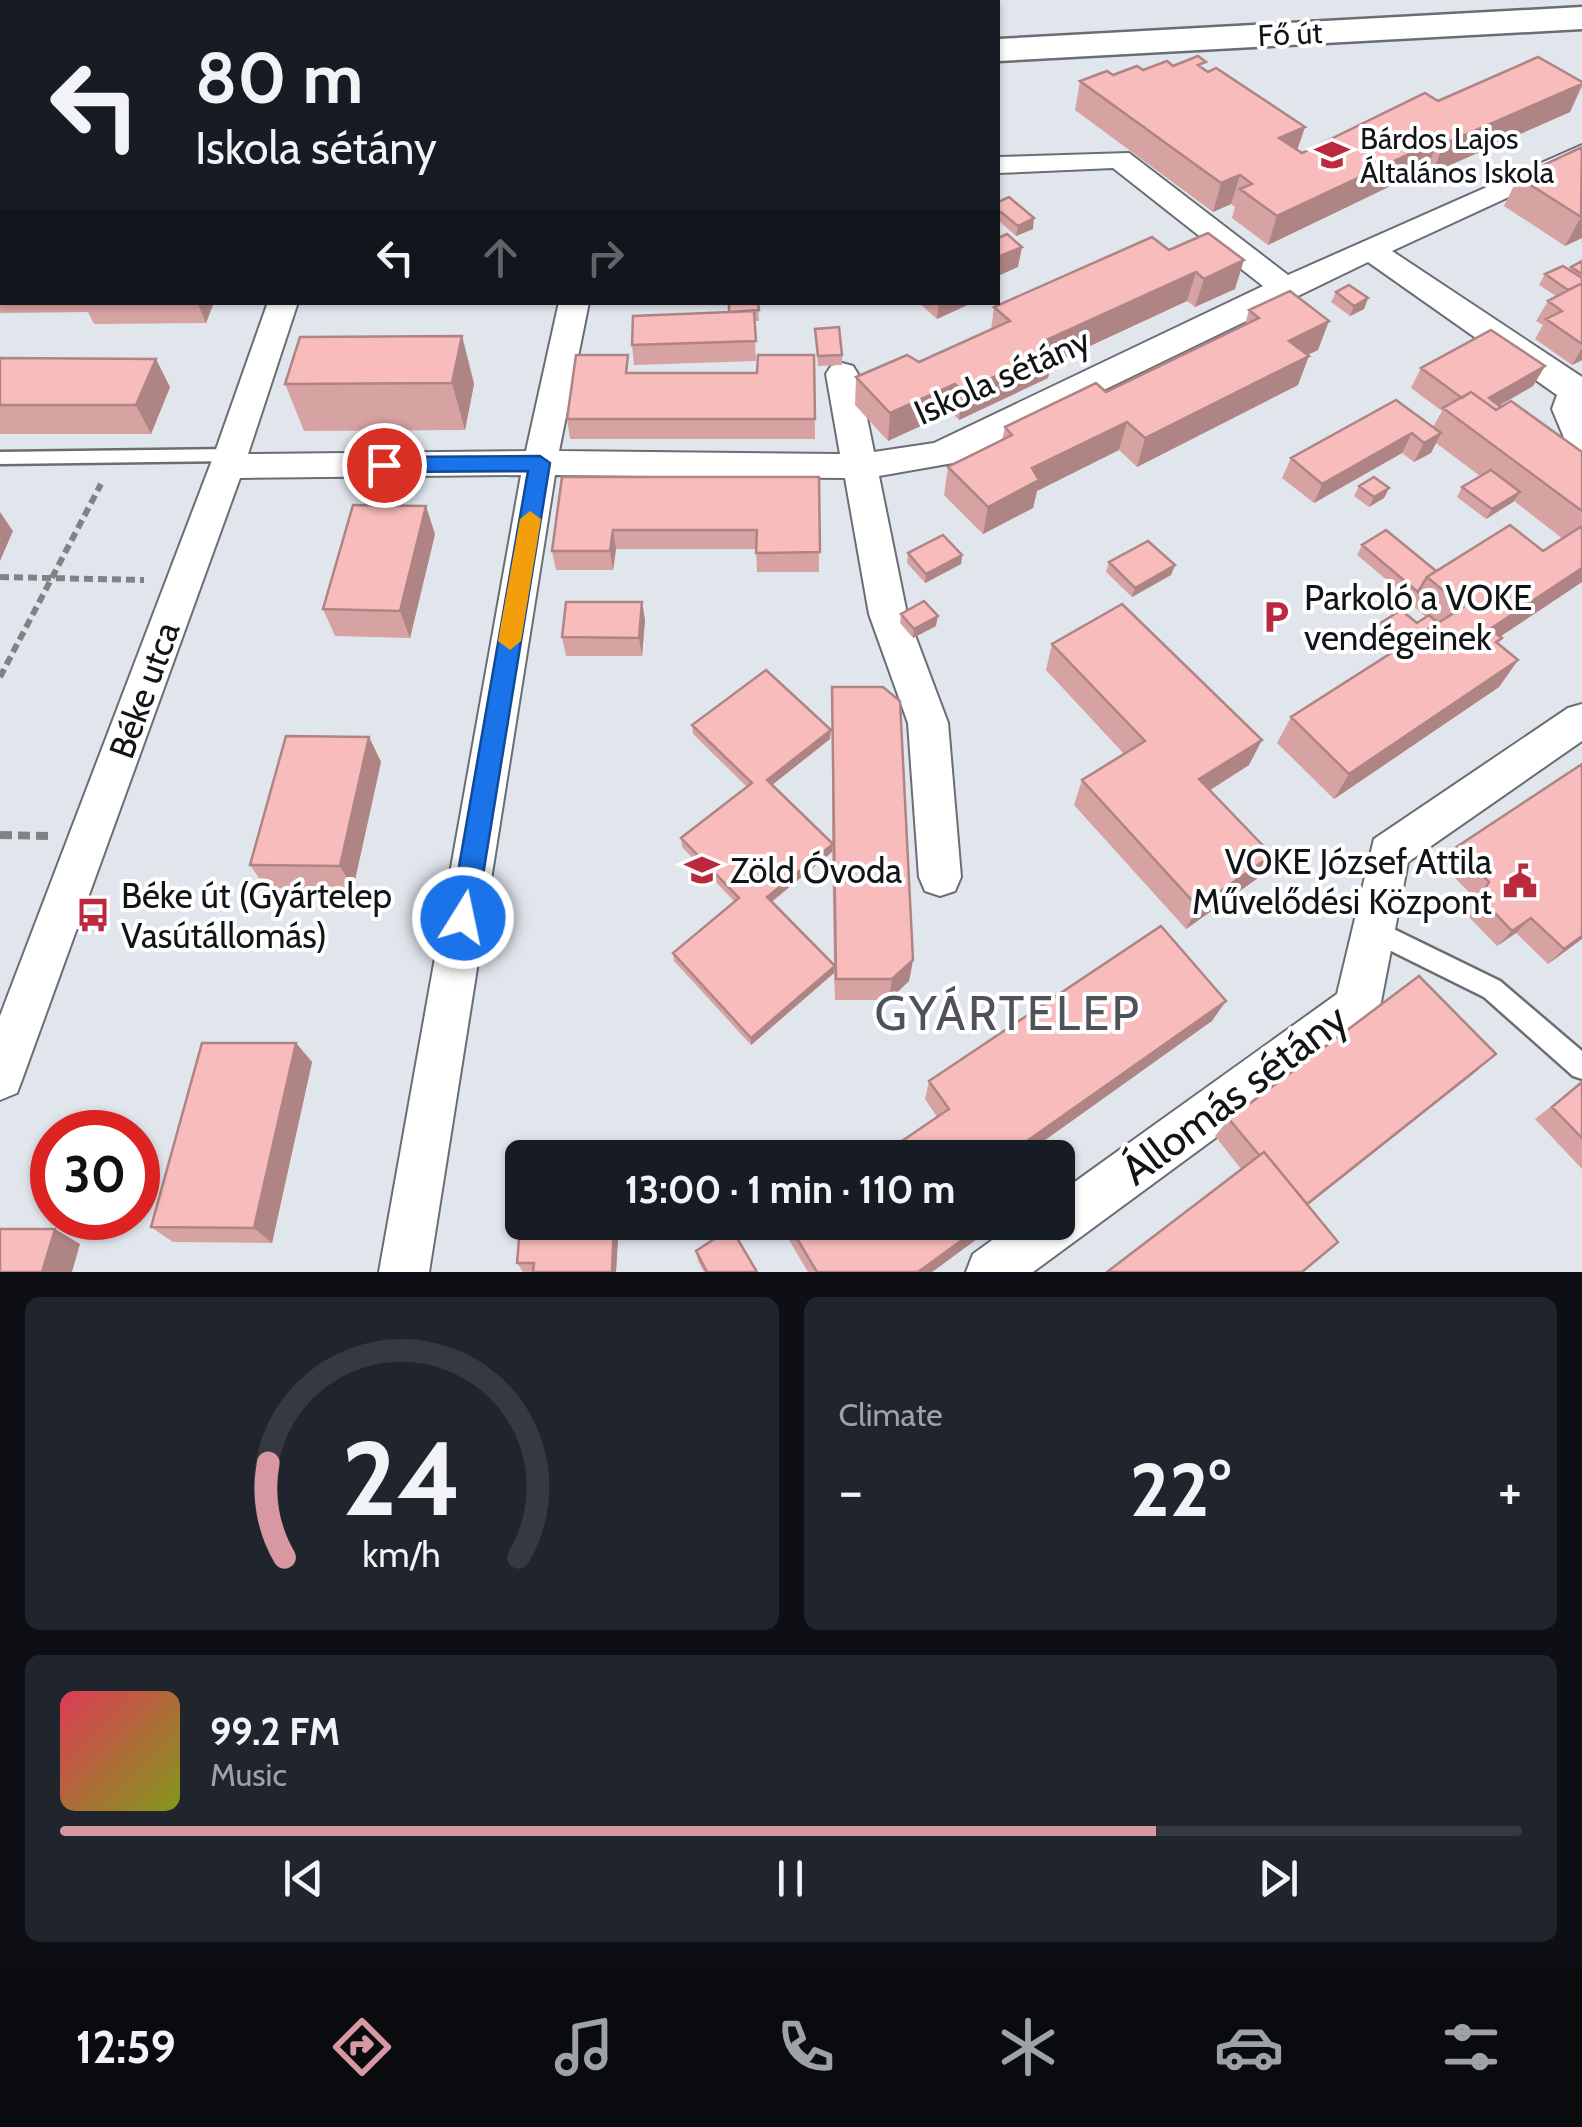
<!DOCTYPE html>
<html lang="en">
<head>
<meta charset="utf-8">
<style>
	body { margin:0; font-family:Cabin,sans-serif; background:#20242c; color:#f1f3f6; height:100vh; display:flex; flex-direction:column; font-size:38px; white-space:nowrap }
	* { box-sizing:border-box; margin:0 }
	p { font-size:32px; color:#9ea1a6 }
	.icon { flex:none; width:55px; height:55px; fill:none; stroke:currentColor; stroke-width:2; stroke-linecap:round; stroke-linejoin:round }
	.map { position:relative; height:1272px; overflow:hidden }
	.sheet { display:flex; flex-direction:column; gap:25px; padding:25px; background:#0d0f14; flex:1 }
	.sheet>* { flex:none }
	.guide { position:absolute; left:0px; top:0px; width:1000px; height:305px; box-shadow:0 2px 8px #0004; background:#171b24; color:#f1f3f6; overflow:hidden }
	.speed { position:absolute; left:30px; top:1110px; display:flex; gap:20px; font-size:50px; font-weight:700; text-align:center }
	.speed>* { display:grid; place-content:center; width:130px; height:130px; border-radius:50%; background:#171b24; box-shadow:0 2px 8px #0004; line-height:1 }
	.speed .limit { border:15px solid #d22; background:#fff; color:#111 }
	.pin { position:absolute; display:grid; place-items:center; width:85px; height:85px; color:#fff; margin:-42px; border:5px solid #fff; border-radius:50%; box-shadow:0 2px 10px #0007 }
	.me { position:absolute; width:110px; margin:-55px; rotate:10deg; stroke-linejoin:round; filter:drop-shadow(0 0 8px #0008) }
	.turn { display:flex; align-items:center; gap:35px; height:210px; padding:0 30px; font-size:45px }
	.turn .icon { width:130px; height:130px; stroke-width:2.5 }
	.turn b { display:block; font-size:70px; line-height:85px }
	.lanes { display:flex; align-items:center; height:95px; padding:0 30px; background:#0003; justify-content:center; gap:50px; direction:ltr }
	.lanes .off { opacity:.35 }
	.big { font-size:75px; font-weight:700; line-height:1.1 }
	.sheet .widget { flex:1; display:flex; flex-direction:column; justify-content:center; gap:15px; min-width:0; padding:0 35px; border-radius:15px; background:#20242c }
	.sheet .dial { align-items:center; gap:0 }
	.dial svg { height:260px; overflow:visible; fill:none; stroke:#363941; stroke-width:7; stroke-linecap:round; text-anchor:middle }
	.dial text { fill:#f1f3f6; stroke:none }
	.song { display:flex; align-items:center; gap:30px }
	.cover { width:120px; height:120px; border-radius:15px; background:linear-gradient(135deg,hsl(350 70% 55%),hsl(70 70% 35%)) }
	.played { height:10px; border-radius:5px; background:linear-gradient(90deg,#d898a3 75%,#363941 75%) }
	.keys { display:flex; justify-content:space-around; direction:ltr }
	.heat { display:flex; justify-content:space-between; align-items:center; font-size:55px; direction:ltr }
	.sheet .tiles { flex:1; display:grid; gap:25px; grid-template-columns:1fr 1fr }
	.widget:last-child { grid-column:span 2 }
	.trip { position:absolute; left:505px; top:1140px; width:570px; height:100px; border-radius:15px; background:#171b24; box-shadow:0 2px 8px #0004; font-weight:700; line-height:100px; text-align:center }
	.tab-bar { display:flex; height:160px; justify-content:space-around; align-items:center; background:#090b0e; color:#9ea1a6 }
	.tab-bar .icon { width:70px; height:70px }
	.tab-bar .on { color:#d898a3 }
	.tab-bar b { font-size:45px; color:#f1f3f6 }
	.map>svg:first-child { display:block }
</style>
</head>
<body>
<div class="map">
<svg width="1582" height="1272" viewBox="0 0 1582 1272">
	<rect width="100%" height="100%" fill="#e1e6ed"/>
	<!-- green -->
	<path fill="#abcaf7" d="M508 0H911L912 2H508Z"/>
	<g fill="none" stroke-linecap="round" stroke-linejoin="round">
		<!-- lane casing -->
		<g stroke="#696e74" stroke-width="5">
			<path id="lane" d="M0 73H2V81H0Z
				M231 449 240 455 231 461 0 464V452Z
				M1373 919 1500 981 1582 1051V1079L1573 1076 1484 997 1365 938 1361 930 1365 922Z"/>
		</g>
		<!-- street casing -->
		<g stroke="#696e74" stroke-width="4">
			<path id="street" d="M907 0H931L932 2H908Z
				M1582 145V163L1392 251 1582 377V456L1570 452 1552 409 1557 395 1368 262 953 463 879 476 907 614 948 723 961 877 955 891 940 896 925 891 919 877 908 723 869 614 845 478 555 475 429 1272H379L521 475 240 478 23 1077 17 1093 0 1100V1016L214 455 268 302H298L248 454 526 451 559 302H589L559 451 840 454 826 374 831 366 842 363 853 366 858 374 874 452 934 443 1263 286 1113 168 998 173V157L1129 153 1288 275Z
				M1582 704V741L1408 862 1380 1007 1373 1022 1033 1272H966L973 1254 1017 1222H1058V1194L1337 994 1374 839 1568 708Z"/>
		</g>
		<!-- primary casing -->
		<g stroke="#696e74" stroke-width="5">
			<path id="primary" d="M1582 7V29L998 61V39Z
				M2 92V116L0 117V93Z"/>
		</g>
		<!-- path-far2 -->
		<path stroke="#7f8388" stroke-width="5" stroke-dasharray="8 4" stroke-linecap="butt" d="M624 0 629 2
			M820 2 824 0"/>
		<!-- path-far1 -->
		<path stroke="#7f8388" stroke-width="6" stroke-dasharray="9 5" stroke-linecap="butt" d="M0 577 144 580
			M0 677 101 484"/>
		<!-- path -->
		<path stroke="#7f8388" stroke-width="8" stroke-dasharray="12 6" stroke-linecap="butt" d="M0 835 48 836"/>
		<!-- lane -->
		<use href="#lane" fill="#fff" fill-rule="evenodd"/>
		<!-- street -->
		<use href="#street" fill="#fff" fill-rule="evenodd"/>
		<!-- primary -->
		<use href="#primary" fill="#fff" fill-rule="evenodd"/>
	</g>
	<!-- wall -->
	<path fill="#d6a2a2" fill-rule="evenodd" d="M0 0H62L63 2H2V60H0Z
		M1173 66 1204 69 1305 127 1297 150 1302 153 1438 101 1582 82V87L1570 112 1432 173 1426 169 1268 245 1232 218 1235 207 1231 204 1213 212 1075 110 1080 81Z
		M1582 147V238L1565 246 1504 206 1518 177Z
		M998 202 1033 229 1016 236 1000 222 998 223Z
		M1169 250 1235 289 1195 307 1187 301 1051 364 1048 378 959 420 951 412 888 441 855 405 856 377 919 362 991 330 994 307Z
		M1582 261V360L1572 365 1535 339 1543 325 1536 321 1548 301 1556 296 1539 285 1545 274 1569 270 1571 267Z
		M1336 292 1368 298 1364 309 1350 316 1331 302Z
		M0 293H2V302H214L206 323 94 324 88 312 0 313Z
		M758 302 759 321H754L756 361 634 365 632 345Z
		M918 302H974L937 319Z
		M1249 310 1318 350 1307 355 1298 385 1137 467 1119 450 1037 491 1033 508 983 534 944 495 948 467 1002 440 1005 427 1106 392 1245 324Z
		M815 329 842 355V365L818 366Z
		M462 336 474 384 465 430 304 431 285 384Z
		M814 355 815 439H570L567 419 630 373H757Z
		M0 358 170 387 151 434H0Z
		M1545 366 1533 386 1499 406 1582 452V582L1500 637 1502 638 1498 644 1518 660 1499 687 1334 799 1277 743 1291 717 1402 646 1397 642 1388 647 1373 634 1379 624 1417 623 1426 617 1411 604 1412 601 1357 555 1362 545 1436 571 1543 551 1563 539 1514 501 1486 519 1457 497 1462 487 1480 476 1436 443 1431 453 1414 462 1402 453 1314 503 1282 478 1291 458 1433 427 1442 411 1411 388 1421 368Z
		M562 477H819V572H757L756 549H616L613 570H556L552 551Z
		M1359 486 1389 488 1384 498 1369 507 1354 496Z
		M435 534 410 638 335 636 323 609Z
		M908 553 962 555 961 564 925 583 907 563Z
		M1109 562 1175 565 1171 575 1132 597 1106 572Z
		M642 602 645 620 642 656H566L562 637Z
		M901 614 936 626 913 638 900 623Z
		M1052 644 1249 765 1210 790 1258 878 1186 929 1074 805 1082 780 1124 754 1046 670Z
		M832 687 913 960 909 981 889 1000H835L834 973 751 1045 674 961 673 953 735 902 682 847 681 838 747 787 693 734 692 725 830 739 772 785 832 843ZM832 848 834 965 772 902 832 852Z
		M369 737 381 762 353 889 266 888 250 865Z
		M1582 764V939L1548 964 1516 933 1497 946 1465 913 1475 898 1441 864 1455 848Z
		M1212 1021 937 1117 925 1099 929 1081Z
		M296 1043 312 1062 272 1243 173 1242 151 1227Z
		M1473 1074 1308 1205 1241 1169 1215 1136 1229 1119Z
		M1582 1082V1169L1535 1119Z
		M522 1222H619L616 1272H523L517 1263Z
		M785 1222H1000L932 1272H808L786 1235Z
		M696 1251 757 1272H704L698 1261Z"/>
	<!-- shaded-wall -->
	<path fill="#ae8484" d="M1582 84 1570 112 1432 173 1444 144Z
		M0 121 2 126V177L1 179Z
		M1305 127 1295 156 1279 138Z
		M1439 140 1426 169 1268 245 1277 216Z
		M1240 175 1231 204 1213 212 1221 183Z
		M1582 213V238L1565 246 1581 217Z
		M1034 218 1033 229 1016 236 1018 226Z
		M1022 247 1018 267 998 276V257Z
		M1244 260 1235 289 1195 307 1204 279Z
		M1196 272 1187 301 1051 364 1048 378 959 420 963 391 1044 341Z
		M1368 298 1364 309 1350 316 1354 306Z
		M197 302H214L206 323Z
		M939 302H974L937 319Z
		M1329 321 1318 350 1278 369 1289 341Z
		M462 336 474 384 465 430 452 383Z
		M1582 348V360L1572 365Z
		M1309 356 1298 385 1137 467 1145 438Z
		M156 359 170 387 151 434 136 405Z
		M1545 366 1533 386 1484 414 1489 398Z
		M955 384 951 412 888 441 890 413Z
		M1127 422 1119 450 1037 491 1033 508 983 534 988 507 1032 468Z
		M1412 433 1402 453 1314 503 1322 484Z
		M1441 433 1431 453 1414 462 1424 443Z
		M1389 488 1384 498 1369 507 1374 497Z
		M1520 492 1513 502 1486 519 1492 509Z
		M426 506 435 534 410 638 400 611Z
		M0 512 13 531 0 561Z
		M613 530 616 549 613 570 610 551Z
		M962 555 961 564 925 583 926 574Z
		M1175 565 1171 575 1132 597 1135 588Z
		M1582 568V582L1472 655 1490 629Z
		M642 602 645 620 642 656 639 638Z
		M938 616 936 626 913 638 914 629Z
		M1402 632 1397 642 1388 647 1394 638Z
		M1518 660 1499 687 1334 799 1349 774Z
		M831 730 830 739 767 789V780Z
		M369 737 381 762 353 889 340 866Z
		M1262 740 1249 765 1188 804 1199 779Z
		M833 844 832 852 767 905V897Z
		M1272 855 1258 878 1186 929 1198 907Z
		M1531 918 1516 933 1497 946 1512 931Z
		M1582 936V939L1548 964 1564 949Z
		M913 960 909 981 889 1000 892 979Z
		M835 966 834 973 751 1045V1038Z
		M1226 1001 1212 1021 1020 1158H1003Z
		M296 1043 312 1062 272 1243 254 1228Z
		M1496 1054 1473 1074 1285 1223 1302 1208Z
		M614 1222H619L616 1272H612Z
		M987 1222H1000L932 1272H918Z
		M55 1229 80 1244 72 1272H42Z"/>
	<!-- building -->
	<path fill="#f9bcbc" stroke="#ae8484" stroke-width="2.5" d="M0 0H51L50 2H2V40H0Z
		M154 0H250L249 2H153Z
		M256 0H304L303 2H256Z
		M1198 56 1206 62 1198 65 1208 72 1216 68 1305 127 1279 138 1302 153 1425 93 1438 101 1538 57 1582 82V84L1444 144 1439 140 1277 216 1240 189 1252 184 1240 175 1221 183 1080 81 1107 71 1113 75 1137 66 1143 70 1167 61 1173 66Z
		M1582 147 1581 217 1518 177Z
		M1009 197 1034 218 1018 226 1001 212 998 214V202Z
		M1208 233 1244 260 1204 279 1196 272 1044 341 1054 350 963 391 955 384 890 413 856 377 907 355 919 362 1010 321 994 307 1152 237 1169 250Z
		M1007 234 1022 247 998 257V238Z
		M1582 261V274L1571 267Z
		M2 262V293H0V266Z
		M1563 266 1582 278V283L1568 290 1545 274Z
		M1582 283V344L1546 319 1562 311 1548 301Z
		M1349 285 1368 298 1354 306 1336 292Z
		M1290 291 1329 321 1289 341 1309 356 1145 438 1127 422 1032 468 1039 480 988 507 948 467 1012 435 1005 427 1096 383 1106 392 1259 318 1249 310Z
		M729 302H758L759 310 729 312Z
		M754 311 756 341 632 345 633 316Z
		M839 327 842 355 818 356 815 329Z
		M1491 330 1545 366 1489 398 1501 407 1496 410 1471 392 1462 398 1421 368Z
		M462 336 452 383 285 384 300 337Z
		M576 355H628L626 373H757L758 355H814L815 419H567Z
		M0 358 156 359 136 405H0Z
		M1471 392 1496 410 1511 401 1582 452V511L1443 408Z
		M1396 400 1441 433 1424 443 1412 433 1322 484 1291 458Z
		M1491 470 1520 492 1492 509 1462 487Z
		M562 477H819L820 552 756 553 757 530H613L610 551H552Z
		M1374 477 1389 488 1374 497 1359 486Z
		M353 505 426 506 400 611 323 609Z
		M1510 525 1543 551 1582 526V568L1490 629 1502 638 1496 642 1518 660 1349 774 1291 717 1463 607 1427 577Z
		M1386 530 1436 571 1427 577 1418 592 1362 545Z
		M943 535 962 555 926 574 908 553Z
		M1148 541 1175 565 1135 588 1109 562Z
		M924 601 938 616 914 629 901 614Z
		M566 602H642L639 638 562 637Z
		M1122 604 1262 740 1199 779 1272 855 1198 907 1082 780 1145 741 1052 644Z
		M1401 610 1417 623 1429 615 1438 623 1411 640 1402 632 1394 638 1379 624Z
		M766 670 831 730 767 780 833 844 767 897 835 966 751 1038 673 953 739 898 681 838 752 783 692 725Z
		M832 687H883L900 701 913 960 892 979H836Z
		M286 736 369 737 340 866 250 865Z
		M1582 764V936L1564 949 1531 918 1512 931 1480 897 1489 882 1455 848Z
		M1161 926 1226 1001 1003 1158H877L949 1109 929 1081Z
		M1419 976 1496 1054 1307 1204 1264 1152 1259 1155 1229 1119Z
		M202 1043H296L254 1228 151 1227Z
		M1582 1082V1138L1552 1107Z
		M618 1145 617 1158H527V1148Z
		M1264 1152 1338 1242 1302 1272H1107Z
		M522 1203V1222H614L612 1272H533L534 1263H517Z
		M787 1222H987L918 1272H817Z
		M731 1228 757 1272H707L696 1251Z
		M0 1229H55L42 1272H0Z"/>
	<!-- route -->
	<path fill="#1a73e8" stroke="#114b97" stroke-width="2.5" d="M540 456 550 463 476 918 472 926 463 930 454 926 450 918 528 471 384 472 373 465 384 457Z"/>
	<!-- slow -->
	<path fill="#f59e0b" d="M530 511 541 519 521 641 510 650 498 641 520 519Z"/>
	<!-- icons -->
	<defs>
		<g id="school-bare" transform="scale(2.7)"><path d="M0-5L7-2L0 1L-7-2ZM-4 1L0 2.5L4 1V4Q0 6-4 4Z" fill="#ba293d" stroke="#fff" stroke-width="2.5" paint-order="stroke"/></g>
		<g id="parking-bare" transform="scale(2.7)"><path d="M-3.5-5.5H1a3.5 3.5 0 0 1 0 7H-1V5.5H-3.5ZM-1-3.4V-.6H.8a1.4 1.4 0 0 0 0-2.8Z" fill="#ba293d" stroke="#fff" stroke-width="2.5" paint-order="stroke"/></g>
		<g id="civic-bare" transform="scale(2.7)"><path d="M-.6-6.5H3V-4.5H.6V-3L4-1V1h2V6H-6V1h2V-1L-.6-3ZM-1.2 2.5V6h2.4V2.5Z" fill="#ba293d" stroke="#fff" stroke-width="2.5" paint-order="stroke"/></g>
		<g id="bus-bare" transform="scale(2.7)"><path d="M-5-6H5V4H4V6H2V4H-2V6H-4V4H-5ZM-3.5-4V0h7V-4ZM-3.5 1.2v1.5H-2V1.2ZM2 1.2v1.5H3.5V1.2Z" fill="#ba293d" stroke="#fff" stroke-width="2.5" paint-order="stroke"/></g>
	</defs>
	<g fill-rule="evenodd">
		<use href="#school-bare" x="1332" y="155"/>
		<use href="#parking-bare" x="1276" y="617"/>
		<use href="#school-bare" x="702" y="870"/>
		<use href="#civic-bare" x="1520" y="881"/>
		<use href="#bus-bare" x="93" y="915"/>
	</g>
	<g text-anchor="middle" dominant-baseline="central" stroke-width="8" stroke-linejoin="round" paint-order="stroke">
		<!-- far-street labels -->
		<g font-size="30" fill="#121417" stroke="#fff">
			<text transform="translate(1290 34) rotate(-3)">Fő út</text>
		</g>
		<!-- far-poi labels -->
		<g font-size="30" fill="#121417" stroke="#fff" text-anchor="start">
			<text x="1360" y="138">Bárdos Lajos<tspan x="1360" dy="34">Általános Iskola</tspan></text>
		</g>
		<!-- street labels -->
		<g font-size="35" fill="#121417" stroke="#fff">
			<text transform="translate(1002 376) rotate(-24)">Iskola sétány</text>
			<text transform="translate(144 690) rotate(-70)">Béke utca</text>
		</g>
		<!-- poi labels -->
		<g font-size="35" fill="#121417" stroke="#fff" text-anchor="start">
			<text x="1304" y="597">Parkoló a VOKE<tspan x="1304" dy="40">vendégeinek</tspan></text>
			<text x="1492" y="861" text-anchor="end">VOKE József Attila<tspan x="1492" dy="40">Művelődési Központ</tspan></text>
			<text x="730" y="870">Zöld Óvoda</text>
			<text x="121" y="895">Béke út (Gyártelep<tspan x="121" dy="40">Vasútállomás)</tspan></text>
		</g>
		<!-- near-street labels -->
		<g font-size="42" fill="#121417" stroke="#fff">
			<text transform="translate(1234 1094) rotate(-37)">Állomás sétány</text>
		</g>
		<!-- near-quarter labels -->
		<g font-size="48" letter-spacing="2.5" fill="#4f5359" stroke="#fff">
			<text x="1008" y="1013">GYÁRTELEP</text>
		</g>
	</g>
</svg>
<div class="speed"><div class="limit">30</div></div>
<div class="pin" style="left:384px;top:465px;background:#d93025"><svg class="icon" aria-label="arrive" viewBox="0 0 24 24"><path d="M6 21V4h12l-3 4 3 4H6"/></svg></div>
<svg class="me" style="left:463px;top:918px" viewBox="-20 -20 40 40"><circle r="17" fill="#1a73e8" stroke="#fff" stroke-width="3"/><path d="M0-11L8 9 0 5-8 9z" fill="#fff"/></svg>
<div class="trip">13:00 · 1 min · 110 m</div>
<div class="guide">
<div class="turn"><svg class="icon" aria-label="left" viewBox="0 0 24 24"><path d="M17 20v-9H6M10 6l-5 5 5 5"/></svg><div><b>80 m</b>Iskola sétány</div></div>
<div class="lanes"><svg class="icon" aria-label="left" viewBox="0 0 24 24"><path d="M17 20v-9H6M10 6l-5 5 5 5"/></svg><svg class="icon off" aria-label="ahead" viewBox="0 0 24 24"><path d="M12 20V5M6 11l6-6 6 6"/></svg><svg class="icon off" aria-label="right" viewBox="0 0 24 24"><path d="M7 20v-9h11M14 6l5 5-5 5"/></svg></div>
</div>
</div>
<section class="sheet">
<div class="tiles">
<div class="widget dial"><svg viewBox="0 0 100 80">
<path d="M14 69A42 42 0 1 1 86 69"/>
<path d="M14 69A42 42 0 0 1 9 40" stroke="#d898a3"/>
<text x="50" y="56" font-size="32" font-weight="700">24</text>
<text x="50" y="72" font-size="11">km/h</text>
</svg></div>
<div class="widget"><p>Climate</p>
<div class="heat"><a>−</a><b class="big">22°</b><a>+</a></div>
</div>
<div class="widget">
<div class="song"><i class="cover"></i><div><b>99.2 FM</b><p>Music</p></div></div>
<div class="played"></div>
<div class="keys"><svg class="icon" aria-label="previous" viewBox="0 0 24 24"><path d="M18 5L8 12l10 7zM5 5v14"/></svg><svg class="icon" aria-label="pause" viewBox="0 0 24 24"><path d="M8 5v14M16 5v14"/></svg><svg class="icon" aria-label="next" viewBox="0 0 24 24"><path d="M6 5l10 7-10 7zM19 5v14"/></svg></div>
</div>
</div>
</section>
<nav class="tab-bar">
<b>12:59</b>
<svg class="icon on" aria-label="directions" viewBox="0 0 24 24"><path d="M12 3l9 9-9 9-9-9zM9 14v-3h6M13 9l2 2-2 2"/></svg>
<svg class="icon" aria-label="music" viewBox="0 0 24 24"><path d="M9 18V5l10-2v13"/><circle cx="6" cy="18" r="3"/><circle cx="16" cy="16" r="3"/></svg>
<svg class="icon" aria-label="phone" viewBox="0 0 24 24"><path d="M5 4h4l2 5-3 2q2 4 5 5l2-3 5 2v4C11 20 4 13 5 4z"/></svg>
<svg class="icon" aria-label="climate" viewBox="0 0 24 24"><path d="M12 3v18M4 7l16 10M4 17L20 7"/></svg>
<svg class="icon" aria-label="car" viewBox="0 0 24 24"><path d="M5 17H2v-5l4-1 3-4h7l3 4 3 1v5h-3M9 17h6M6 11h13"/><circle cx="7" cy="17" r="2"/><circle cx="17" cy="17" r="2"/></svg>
<svg class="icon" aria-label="filters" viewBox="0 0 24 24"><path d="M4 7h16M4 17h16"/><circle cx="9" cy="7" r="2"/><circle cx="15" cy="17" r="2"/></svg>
</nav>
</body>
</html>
